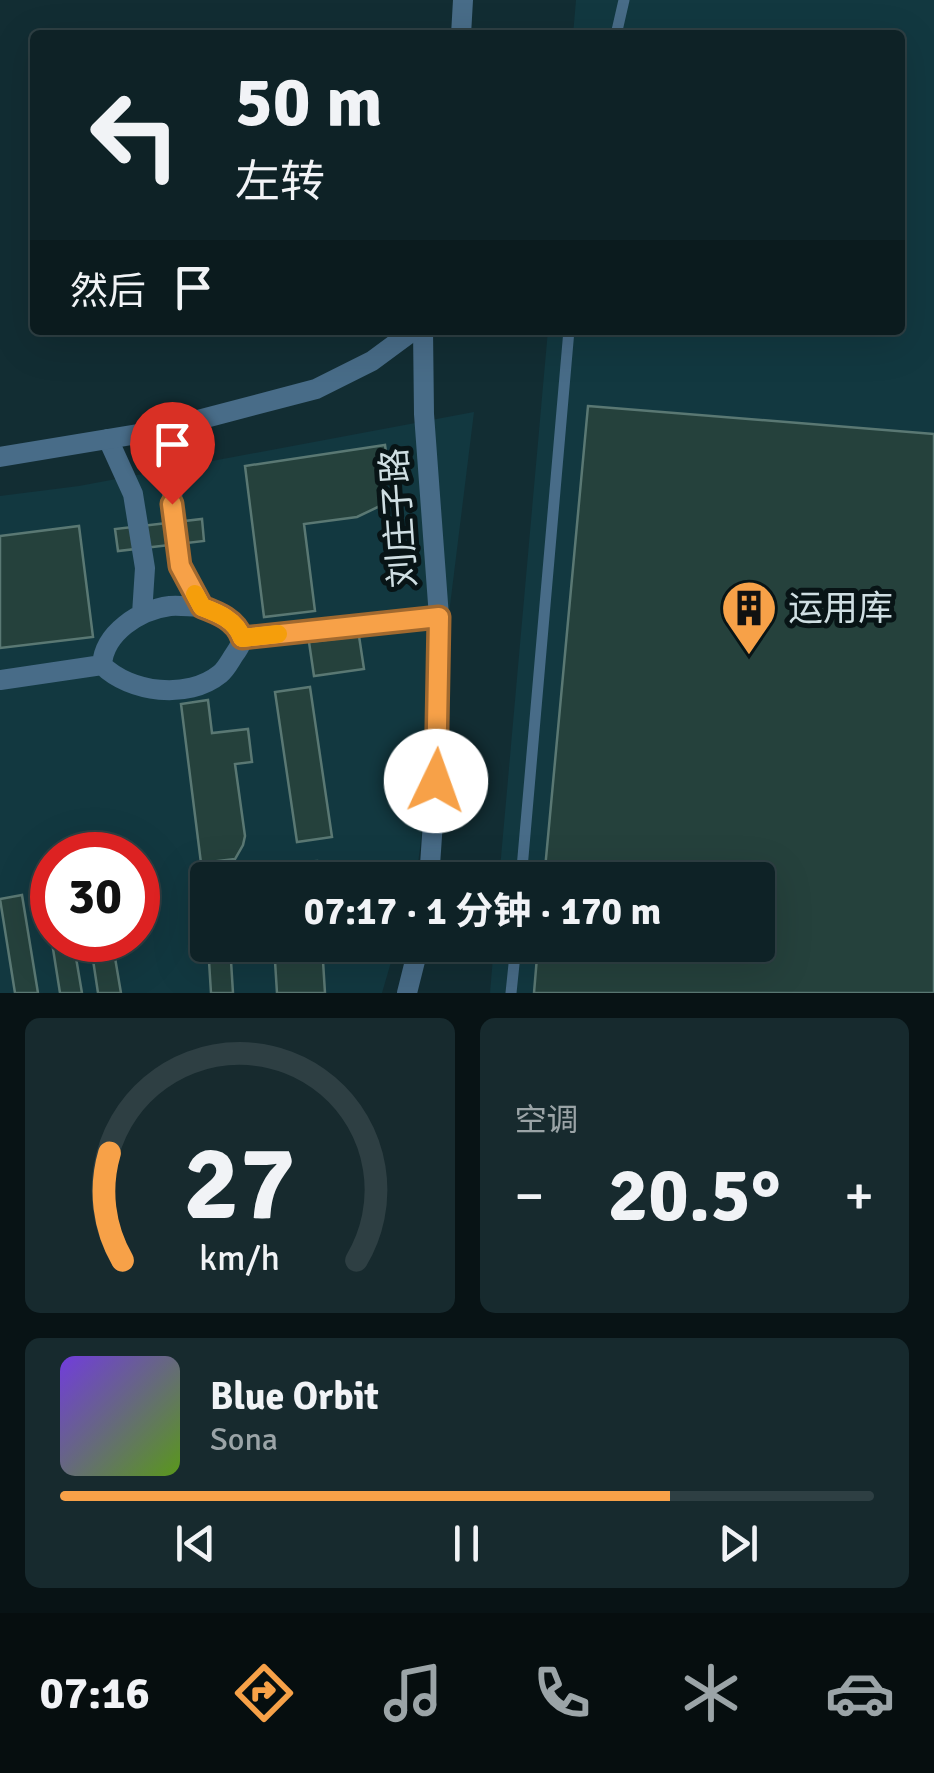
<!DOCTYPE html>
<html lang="zh">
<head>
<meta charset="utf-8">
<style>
	body { margin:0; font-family:Signika,"Noto Sans SC",sans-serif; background:#172a2e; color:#f1f3f6; height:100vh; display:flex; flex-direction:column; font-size:38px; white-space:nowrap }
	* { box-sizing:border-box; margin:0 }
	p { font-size:32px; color:#9ba4a7 }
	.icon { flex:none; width:55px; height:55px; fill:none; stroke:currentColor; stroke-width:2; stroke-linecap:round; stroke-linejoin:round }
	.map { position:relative; height:993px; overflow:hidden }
	.sheet { display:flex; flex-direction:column; gap:25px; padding:25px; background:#081315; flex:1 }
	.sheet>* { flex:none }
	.top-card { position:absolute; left:30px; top:30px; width:875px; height:305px; border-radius:10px; box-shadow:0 10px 40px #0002,0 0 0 2px #2e3f43; background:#0e2226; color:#f1f3f6; overflow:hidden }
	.speed { position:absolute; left:30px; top:832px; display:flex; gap:20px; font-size:50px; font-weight:700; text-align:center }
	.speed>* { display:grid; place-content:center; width:130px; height:130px; border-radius:50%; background:#0e2226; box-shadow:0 10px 40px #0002,0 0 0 2px #2e3f43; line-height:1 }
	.speed .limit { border:15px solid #d22; background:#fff; color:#111 }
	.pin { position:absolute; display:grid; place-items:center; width:85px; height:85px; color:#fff; margin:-102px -42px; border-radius:50% 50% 50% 0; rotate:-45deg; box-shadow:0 0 10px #0007 }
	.pin .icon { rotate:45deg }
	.me { position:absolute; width:110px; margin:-55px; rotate:3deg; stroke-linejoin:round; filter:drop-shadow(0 0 8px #0008) }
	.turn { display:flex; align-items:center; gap:35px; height:210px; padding:0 40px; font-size:45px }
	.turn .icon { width:130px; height:130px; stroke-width:2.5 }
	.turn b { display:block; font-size:70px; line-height:85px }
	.then { display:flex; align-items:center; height:95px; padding:0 40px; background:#0003; gap:20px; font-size:38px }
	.big { font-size:75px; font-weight:700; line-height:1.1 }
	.sheet .card { flex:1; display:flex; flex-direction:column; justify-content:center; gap:15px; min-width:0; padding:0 35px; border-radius:15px; background:#172a2e }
	.sheet .dial { align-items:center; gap:0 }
	.dial svg { height:260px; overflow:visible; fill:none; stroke:#2e3f43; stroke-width:7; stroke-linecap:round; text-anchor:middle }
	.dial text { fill:#f1f3f6; stroke:none }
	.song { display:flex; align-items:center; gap:30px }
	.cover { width:120px; height:120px; border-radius:15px; background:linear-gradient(135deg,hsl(260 70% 55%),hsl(90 70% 35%)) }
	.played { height:10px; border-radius:5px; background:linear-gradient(90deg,#f7a148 75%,#2e3f43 75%) }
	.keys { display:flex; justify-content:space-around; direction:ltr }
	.heat { display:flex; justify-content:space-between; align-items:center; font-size:55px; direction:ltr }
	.sheet .tiles { flex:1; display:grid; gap:25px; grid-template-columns:1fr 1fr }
	.card:last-child { grid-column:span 2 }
	.trip { position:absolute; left:190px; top:862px; width:585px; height:100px; border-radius:10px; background:#0e2226; box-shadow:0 10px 40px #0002,0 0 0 2px #2e3f43; font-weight:700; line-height:100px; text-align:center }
	.tabs { display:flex; height:160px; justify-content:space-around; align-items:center; background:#060e0f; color:#9ba4a7 }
	.tabs .icon { width:70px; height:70px }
	.tabs .on { color:#f7a148 }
	.tabs b { font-size:45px; color:#f1f3f6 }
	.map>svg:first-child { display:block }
</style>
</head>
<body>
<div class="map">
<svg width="934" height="993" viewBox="0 0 934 993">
	<rect width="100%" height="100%" fill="#122d33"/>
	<!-- built -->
	<path fill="#123840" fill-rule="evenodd" d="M576 0H934V993H490L494 945H758V880H499L548 330H900V35H573Z
		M474 412 416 880H208V945H396L382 993H0V496L79 486ZM52 855H138V940H52Z"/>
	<!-- building -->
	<path fill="#25413c" stroke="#5a7873" stroke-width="2.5" d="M588 406 934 434V993H534L538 945H758V880H544Z
		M385 445 389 474 380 506 357 517 304 524 315 611 264 617 245 466Z
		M202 519 204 541 118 551 115 529Z
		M79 526 93 637 0 648V536Z
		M359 636 364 669 314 676 309 642Z
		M310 687 332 837 297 842 275 692Z
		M208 700 212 733 248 729 252 762 235 764 245 836 243 845 235 859 201 863 181 704Z
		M317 861 318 880H269L268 864Z
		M225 875 226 880H208V938L203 876Z
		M52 891V940H73L82 993H60L44 892Z
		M22 895 38 993H15L0 899Z
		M90 940H112L121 993H98Z
		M208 945H230L233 993H211Z
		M274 945H322L325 993H277Z"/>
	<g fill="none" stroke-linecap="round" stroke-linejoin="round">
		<!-- service -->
		<path stroke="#486c88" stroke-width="11" d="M616 35 624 0
			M521 880 569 330
			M511 993 516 945"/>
		<!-- minor -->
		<path stroke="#486c88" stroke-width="20" d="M461 35 463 0
			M423 330 424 414 439 617 438 748 429 880
			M179 425 174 451 172 504 180 566 202 607C215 612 235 618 241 633 244 641 239 648 234 655 230 661 226 669 220 674 188 700 130 693 102 665 104 633 139 610 170 606 180 605 191 607 202 607
			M108 439 133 494 145 568 142 614
			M241 638 439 617
			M0 680 102 665
			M407 993 419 945"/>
		<!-- tertiary -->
		<path stroke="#486c88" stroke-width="20" d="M0 457 156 431 316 389 372 361 414 330"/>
	</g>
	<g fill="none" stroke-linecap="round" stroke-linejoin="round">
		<!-- route casing -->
		<g stroke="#a1692f" stroke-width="25">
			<path id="route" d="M172 504 180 566 202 607C218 613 236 620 242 638L439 617 436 781"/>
		</g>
		<!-- route -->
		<use href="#route" stroke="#f7a148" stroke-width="18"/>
		<!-- slow -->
		<path stroke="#f59e0b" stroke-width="18" d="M195 594 202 607C218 613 236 620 242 638L278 634"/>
	</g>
	<!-- icons -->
	<defs>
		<g id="building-pin" transform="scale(2.875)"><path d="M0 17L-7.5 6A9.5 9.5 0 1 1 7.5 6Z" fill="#f7a148" stroke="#081416"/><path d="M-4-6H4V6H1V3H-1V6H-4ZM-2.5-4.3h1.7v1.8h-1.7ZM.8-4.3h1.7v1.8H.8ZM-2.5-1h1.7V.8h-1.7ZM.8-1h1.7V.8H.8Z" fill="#111"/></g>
	</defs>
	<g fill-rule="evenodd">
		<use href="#building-pin" x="749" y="608"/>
	</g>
	<g text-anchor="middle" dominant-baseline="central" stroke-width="10" stroke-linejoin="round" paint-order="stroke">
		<!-- street labels -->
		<g font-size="35" fill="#cfdee2" stroke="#081416">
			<text transform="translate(399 518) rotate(-94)">刘庄子路</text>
		</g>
		<!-- poi labels -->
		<g font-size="35" fill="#cfdee2" stroke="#081416" text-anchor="start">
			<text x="788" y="608">运用库</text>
		</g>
	</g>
</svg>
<div class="speed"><div class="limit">30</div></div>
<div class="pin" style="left:172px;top:504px;background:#d93025"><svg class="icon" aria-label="arrive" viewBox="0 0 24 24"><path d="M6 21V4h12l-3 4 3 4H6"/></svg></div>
<svg class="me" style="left:436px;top:781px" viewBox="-20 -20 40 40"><circle r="19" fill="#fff"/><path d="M0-13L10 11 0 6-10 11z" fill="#f7a148"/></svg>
<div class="trip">07:17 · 1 分钟 · 170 m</div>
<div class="top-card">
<div class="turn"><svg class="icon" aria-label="left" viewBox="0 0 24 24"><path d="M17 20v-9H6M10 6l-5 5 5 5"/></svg><div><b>50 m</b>左转</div></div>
<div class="then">然后<svg class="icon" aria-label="arrive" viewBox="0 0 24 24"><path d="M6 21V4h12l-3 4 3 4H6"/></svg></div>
</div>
</div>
<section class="sheet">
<div class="tiles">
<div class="card dial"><svg viewBox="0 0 100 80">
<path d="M14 69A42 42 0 1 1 86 69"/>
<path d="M14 69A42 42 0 0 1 10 36" stroke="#f7a148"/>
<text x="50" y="56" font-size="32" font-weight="700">27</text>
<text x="50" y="72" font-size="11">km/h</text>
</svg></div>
<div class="card"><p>空调</p>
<div class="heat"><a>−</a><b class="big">20.5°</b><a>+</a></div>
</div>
<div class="card">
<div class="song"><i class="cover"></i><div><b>Blue Orbit</b><p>Sona</p></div></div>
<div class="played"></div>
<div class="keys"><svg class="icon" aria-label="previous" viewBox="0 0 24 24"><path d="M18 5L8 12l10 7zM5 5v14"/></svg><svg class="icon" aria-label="pause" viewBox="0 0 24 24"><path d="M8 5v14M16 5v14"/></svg><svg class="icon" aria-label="next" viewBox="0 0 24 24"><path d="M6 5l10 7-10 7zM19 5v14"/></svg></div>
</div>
</div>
</section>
<nav class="tabs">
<b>07:16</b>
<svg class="icon on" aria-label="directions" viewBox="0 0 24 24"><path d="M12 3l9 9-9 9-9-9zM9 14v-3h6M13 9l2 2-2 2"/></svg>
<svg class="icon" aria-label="music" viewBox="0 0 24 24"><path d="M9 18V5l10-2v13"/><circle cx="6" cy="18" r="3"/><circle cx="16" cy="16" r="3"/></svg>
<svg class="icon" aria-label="phone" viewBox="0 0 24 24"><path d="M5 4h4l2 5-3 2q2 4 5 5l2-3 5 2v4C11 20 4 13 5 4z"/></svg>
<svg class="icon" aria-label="climate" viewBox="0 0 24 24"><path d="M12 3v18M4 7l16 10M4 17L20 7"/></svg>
<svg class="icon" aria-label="car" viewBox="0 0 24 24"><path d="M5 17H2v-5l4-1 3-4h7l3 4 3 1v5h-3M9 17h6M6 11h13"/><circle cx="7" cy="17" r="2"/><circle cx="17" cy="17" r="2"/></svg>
</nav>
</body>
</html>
